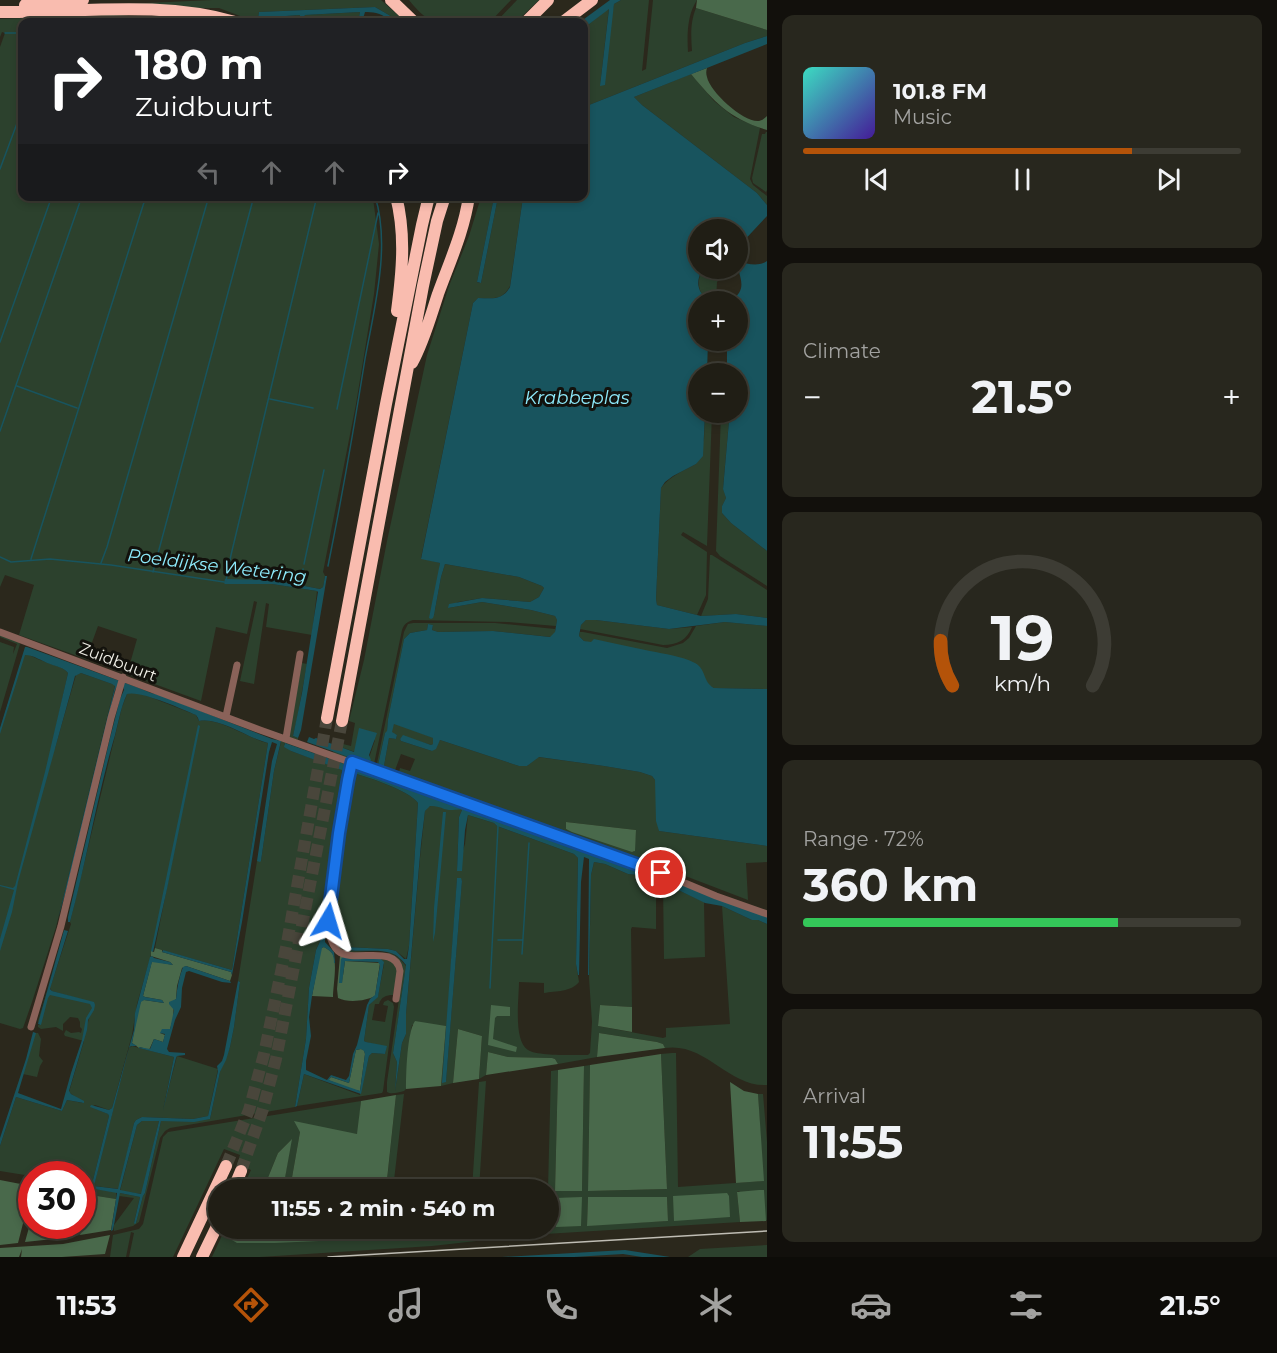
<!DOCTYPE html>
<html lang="en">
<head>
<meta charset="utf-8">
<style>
	body { margin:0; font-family:Montserrat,sans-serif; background:#28271e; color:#f1f3f6; height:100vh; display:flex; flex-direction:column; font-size:22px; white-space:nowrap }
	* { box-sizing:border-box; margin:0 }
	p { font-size:20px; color:#a2a2a0 }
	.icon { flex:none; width:33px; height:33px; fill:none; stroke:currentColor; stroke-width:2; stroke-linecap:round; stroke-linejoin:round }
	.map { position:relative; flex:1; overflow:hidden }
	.drawer { display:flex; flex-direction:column; gap:15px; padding:15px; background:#12100c; width:510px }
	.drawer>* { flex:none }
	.guide { position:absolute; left:18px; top:18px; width:570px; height:183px; border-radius:12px; box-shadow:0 3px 9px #0003,0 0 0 2px #3d3c34; background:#202124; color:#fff; overflow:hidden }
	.fabs { position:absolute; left:688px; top:219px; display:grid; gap:12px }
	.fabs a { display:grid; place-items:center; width:60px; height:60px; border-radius:50%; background:#201e15; box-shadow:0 3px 9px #0003,0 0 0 2px #3d3c34; font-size:30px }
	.speed { position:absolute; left:18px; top:1161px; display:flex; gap:12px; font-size:30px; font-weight:700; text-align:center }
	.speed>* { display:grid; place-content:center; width:78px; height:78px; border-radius:50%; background:#201e15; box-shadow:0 3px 9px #0003,0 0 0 2px #3d3c34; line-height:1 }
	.speed .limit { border:9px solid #d22; background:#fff; color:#111 }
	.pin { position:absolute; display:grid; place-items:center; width:51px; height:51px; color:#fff; margin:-26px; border:3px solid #fff; border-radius:50%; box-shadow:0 2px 6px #0007 }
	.me { position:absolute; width:66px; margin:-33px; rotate:7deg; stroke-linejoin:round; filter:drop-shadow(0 0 4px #0008) }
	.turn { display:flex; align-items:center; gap:21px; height:126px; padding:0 18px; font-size:27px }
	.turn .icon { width:78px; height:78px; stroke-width:2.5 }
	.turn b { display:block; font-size:42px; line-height:51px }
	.lanes { display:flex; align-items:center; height:57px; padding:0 18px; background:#0003; justify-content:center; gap:30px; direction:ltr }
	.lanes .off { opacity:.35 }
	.big { font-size:45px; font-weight:700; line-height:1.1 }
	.drawer .tile { flex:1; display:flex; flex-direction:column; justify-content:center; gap:9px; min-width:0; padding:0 21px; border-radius:12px; background:#28271e }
	.drawer .dial { align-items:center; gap:0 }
	.dial svg { height:156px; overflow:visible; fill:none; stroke:#3d3c34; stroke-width:7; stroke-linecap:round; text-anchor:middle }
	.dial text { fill:#f1f3f6; stroke:none }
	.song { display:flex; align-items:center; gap:18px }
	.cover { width:72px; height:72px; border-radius:9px; background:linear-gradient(135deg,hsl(170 70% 55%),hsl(260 70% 35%)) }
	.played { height:6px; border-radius:3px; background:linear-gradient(90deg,#b45309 75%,#3d3c34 75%) }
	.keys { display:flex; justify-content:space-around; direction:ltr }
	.heat { display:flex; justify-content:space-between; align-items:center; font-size:33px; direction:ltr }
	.charge { height:9px; border-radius:4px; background:linear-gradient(90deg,#34c759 72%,#3d3c34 0) }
	.trip { position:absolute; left:208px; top:1179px; width:351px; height:60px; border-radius:30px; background:#201e15; box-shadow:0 3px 9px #0003,0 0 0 2px #3d3c34; font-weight:700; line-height:60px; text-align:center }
	.tabs { display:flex; height:96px; justify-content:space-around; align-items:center; background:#0d0c08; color:#a2a2a0 }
	.tabs .icon { width:42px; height:42px }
	.tabs .active { color:#b45309 }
	.tabs b { font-size:27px; color:#f1f3f6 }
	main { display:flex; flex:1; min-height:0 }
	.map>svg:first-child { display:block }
</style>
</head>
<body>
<main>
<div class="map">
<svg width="767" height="1257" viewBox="0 0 767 1257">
	<rect width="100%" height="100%" fill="#2b281c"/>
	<!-- green -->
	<path fill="#2c412d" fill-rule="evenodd" d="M212 0H381L406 22H401L375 7 259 12 258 18 300 15 298 22H256L219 8H171L101 5Z
		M409 0H511L490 22H436C424 18 417 10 409 0Z
		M517 0H539L516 22H496Z
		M621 0H649L642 71 646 69 653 0H697C687 15 687 35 688 52L692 51C691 36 690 23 696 8L767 30V36L745 43 584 107V28L609 8 600 86 614 4Z
		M360 12 358 22H302L305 15Z
		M113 15 133 16 132 22H22V196L373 197V198L379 244 374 294 356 404 323 572 325 576 323 587 320 589 274 580 225 584H272L317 591 312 635 266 627 269 604 266 603 254 684 240 681 257 602 254 601 247 634 216 627 201 701 127 674 137 639 98 626 86 659 19 635 34 585 5 575 0 587V47L5 33 2 32 0 37V19Z
		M691 74 714 101 734 117 760 128 750 179 753 185 767 196V205L757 193 642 105 634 97Z
		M766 132H767V190L766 192 753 183 752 178 762 134H765Z
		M481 197H494L477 282 479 283H481L498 197H523L510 286C502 301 493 298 478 298L473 303 421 558 440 563 434 615 441 577 445 564 519 577 542 586 544 588 539 597 530 602 482 598 458 602 448 608 482 602 531 610 555 616 557 620 556 626 508 622 413 620C407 622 404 624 402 630L374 764 372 767 334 754 333 751 369 758 375 740 355 752 335 745 339 743 351 746 355 723 349 721 364 660 387 541 427 355 449 286 469 236Z
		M703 269H727L717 282 716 301C698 301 695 281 703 269Z
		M705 413H712L707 546 683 532 681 535 707 552 706 595 697 615 657 605 656 599 661 488C670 476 683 471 696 464L704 439Z
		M721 413H726L729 421 723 488 726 498 722 506V513L731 523 767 551V586L720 556 716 551Z
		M710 555H712L767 590V618L736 614 701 616 708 599Z
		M586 620H596L669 629 692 627C687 640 677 645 663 645L580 629 581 625Z
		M725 622 767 626V689L714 688 708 685 705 679 584 641 579 636 580 632H583L667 648 683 643 689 638 696 626Z
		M413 623H495L555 629V633L551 637 493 631 438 632 432 630 433 625 428 624 427 630 410 633 404 639 388 719 387 732 385 733 378 765 379 767 392 770 384 766 389 738 396 739 397 735 391 733 394 723 434 738 433 744 431 745 403 736 400 739 401 741 432 751 440 740 519 766H527L538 757 604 766 640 772 652 776 655 780 656 784 659 831 767 846V862L746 863 748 900 641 859 552 832 398 776 400 768 410 771 415 759 401 754 394 773 392 775 377 769 376 768 404 632 408 624ZM566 822 636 830 634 852 566 829Z
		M0 635 19 642 20 644 0 712V642L14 647 13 654 17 644 0 637Z
		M24 652C32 657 42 661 51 664 58 667 63 667 68 673L52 745 55 748 76 675 81 673 115 685 56 927 32 1002 23 1028 20 1029 0 1023V729Z
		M302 663 307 664 297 719 293 736 298 738V740L288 737Z
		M132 692 145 695 196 715 199 721C219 717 249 739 268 743L232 970 155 948 199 725 151 955 137 1004 132 1035 112 1108 109 1110 95 1105 91 1107 108 1114 109 1116 92 1184 90 1185 83 1184 82 1174H32L31 1176 0 1171V1146L16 1097 62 1111 67 1100 83 1103 69 1092 84 1041 65 1036 64 1034 66 1030 71 1033 79 1032 81 1033 82 1029 80 1027V1022L78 1018 70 1017 63 1024V1031L56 1027 41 1029 38 1027V1025H40L38 1021 47 992 94 1004 93 1010 87 1017 88 1023C89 1014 94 1012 94 1003L52 991 50 988 71 924 70 922 122 707 127 694Z
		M277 737 348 765 346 780V765L286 743 284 744 291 751 342 769V770L331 842 323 934 316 950 309 988 306 1039 295 1107 170 1128 165 1131 160 1138 139 1222 133 1226 114 1231V1225L134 1198 119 1196 120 1193 140 1197 134 1223H136L143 1196 145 1193 161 1121 210 1119 220 1072 230 1047 234 1027 240 982 238 981 257 861H261L274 771 281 742 276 739Z
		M354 766 453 802 357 768 353 773C368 777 410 791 418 803L409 946 406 959 396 951 388 949 348 947 343 946 337 940 334 931 343 844 353 783 351 781Z
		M433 805 452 810 459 808 462 810 459 817 457 870 465 844 468 815 494 823 497 826 574 854 578 858 576 964 579 982C571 992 556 991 544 993V983L519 982C519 998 513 1041 528 1050 537 1056 572 1055 584 1055H588L590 1053 592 1022 589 978 591 875 594 862 605 864 628 874 637 875 657 883 656 887V929L632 927 631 929 632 1007 600 1005 598 1026 663 1038 666 1037V1028L730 1024 722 906 752 920H758L767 924V1085C728 1087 706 1042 665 1048L663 1044 657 1042 599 1033 597 1057 558 1064 555 1059 552 1058 508 1057 488 1052 486 1075 479 1079 482 1036 458 1029 453 1083 441 1086 446 1026 412 1025 408 1054 406 1089 404 1091C399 1092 391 1095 387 1092V1082L399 999 396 958 348 952 338 948 330 933 331 928 339 947 349 951 391 953 399 958 406 966 393 1053 397 1062 395 1091 402 1043 406 1034V1014L420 858 425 811 428 807ZM457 879 462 880 446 1081 443 1082Z
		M663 884 672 887 704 902 705 957 664 959Z
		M389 958 398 969 393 995C386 995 381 997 379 1004H375L372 1020 385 1022 388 1006 383 1005 384 1002 388 1000 393 1003 394 1007 383 1091 382 1093 297 1106 304 1074 360 1095 369 1056 372 1053 385 1054 386 1047 366 1042 364 1041 369 1005 378 996 384 964 377 959Z
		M35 1033H38L41 1039 39 1056 43 1061 40 1066 37 1077 23 1074Z
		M132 1046 174 1057 163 1110 177 1056 218 1069 208 1116 193 1119 142 1117 136 1120 134 1123 119 1189 95 1186 94 1185 127 1055 129 1048Z
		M672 1053H676L678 1187 763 1181 758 1094H763L767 1142V1221L739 1191 737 1192 740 1222 529 1235 432 1246 260 1257H212L225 1229H232L230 1235 370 1236 372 1228 390 1229 389 1235 424 1236 425 1229H442V1233L472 1232V1228L477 1229V1232L549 1228V1190L548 1189 551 1071 558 1070 555 1191 582 1190 584 1066 590 1065 588 1191 667 1189 661 1054ZM667 1197 668 1221 587 1225 588 1197Z
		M486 1081 479 1189H472L479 1082Z
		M404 1094 393 1189 386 1190 396 1095Z
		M361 1101 358 1134 300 1132 290 1189H283L291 1140 278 1153 267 1180 253 1179 248 1189H242L251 1170 237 1164 240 1155 224 1149 173 1257H129L134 1233 131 1232 126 1257H110L113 1235 139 1229 143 1224 163 1137 168 1132Z
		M142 1121H159L142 1194 120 1191 137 1125Z
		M83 1187 116 1192V1199L91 1195 80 1235 72 1237 75 1226H82L84 1195 83 1194Z
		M767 1245V1257H688L700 1249Z"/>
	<!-- forest -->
	<path fill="#49694b" d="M697 0H767V30L696 8Z
		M707 68C706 71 706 74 707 77 710 92 744 123 759 121 763 120 765 118 767 116V130C730 119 715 103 691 74Z
		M566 822 636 830 635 851 632 852 572 832 566 829Z
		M324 947C327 949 330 950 332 953 338 961 333 986 333 997L312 996 320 953 321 948Z
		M155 948 162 950V952L231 972 232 975 230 981 186 966 182 968 177 986 176 999 174 1001 173 1019 170 1029 160 1033 165 1035 163 1042 154 1039 149 1050 140 1047 139 1048 132 1043 137 1015 141 1001 144 1000 164 1003 162 1000 145 997 143 996 152 961 173 965 170 962 151 956V951L154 952Z
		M340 956 344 957 342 983 345 961 380 963 375 996C366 1001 348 1003 338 998L337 989Z
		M491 1005 510 1007V1016H497L495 1018 493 1039 517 1047 516 1052 488 1045Z
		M600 1005 632 1007V1032L598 1026Z
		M415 1021 446 1026 441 1086 406 1089C406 1074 407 1032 415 1021Z
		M458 1029 482 1036 479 1079 453 1083Z
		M599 1033 657 1042 663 1044 665 1048 597 1057Z
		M361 1049 364 1050 365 1054 360 1091 351 1089 328 1080 331 1077 349 1083 355 1054 356 1050Z
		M488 1052 508 1057 552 1058 555 1059 558 1064 486 1075Z
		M661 1054 667 1189 588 1191 590 1065Z
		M584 1066 582 1191H555L558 1070Z
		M730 1082 744 1091 758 1094 764 1181 736 1183Z
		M396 1095 386 1189H290L300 1132 294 1121 357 1134 361 1101Z
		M292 1139 283 1189H248L253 1179 267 1180 278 1153Z
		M0 1180 31 1186V1192L18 1243 0 1245Z
		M759 1190H764L766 1221 740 1222 737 1192Z
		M727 1193 729 1196 730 1217 674 1221 673 1196Z
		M91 1195 116 1199 111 1230 80 1235Z
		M582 1197 581 1226 556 1227 555 1198Z
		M588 1197H667L668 1221 587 1226Z
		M31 1220 32 1226H75L72 1237 25 1242Z
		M232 1229V1228L372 1229 370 1236 363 1239 275 1243H237L232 1240 230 1235Z
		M110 1235 105 1254 62 1257H21L22 1249 19 1257H0V1248L63 1244Z"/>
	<!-- water -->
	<path fill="#18545e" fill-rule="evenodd" d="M610 0H621L614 4 605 85 600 86 609 9 584 28V22H580Z
		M375 7 401 22C390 23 386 15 376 13 373 12 368 12 365 12L362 22H358L360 12 305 15 302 22H298L300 15 258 18 259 12Z
		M767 36V44L634 97 642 105 757 193 767 205V216L738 247V230H699V268L703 269C695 281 697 293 710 301L699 302V340L708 341 707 373 699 374V412L705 413 703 456 696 464 673 476 665 482 661 488 656 599 657 605 701 616 736 614 767 618V626L725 622 669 629 596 620H586L581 625 579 636 584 641 591 642 594 639C612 643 631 647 650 651 665 654 681 656 695 663 707 670 702 681 714 688L767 689V846L659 831 656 821 655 780 652 776 640 772 604 766 539 757 527 766H519L440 740 436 749 432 751 401 741 400 739 403 735 431 745 433 744V738L394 724 392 732 397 735 396 739 389 738 384 766 392 770 393 772 379 767 378 765 385 733 387 731 388 719 404 639 410 633 427 630 428 624 433 625 432 630 438 632 493 631 550 637 555 632 557 620 555 616 531 610 482 602 448 608 449 604 482 598 530 602 539 597 544 588 542 586 519 577 445 564 441 577 434 615 433 618 431 619 429 618 440 563 421 559 473 303 478 298C492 298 502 301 510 287L523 197 584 196V107L745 43Z
		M494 197H498L481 283 477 282Z
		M738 261C747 264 759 267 767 261V551L731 523 722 513V506L726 498 723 489 729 421 726 413 738 412V374L727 373V341L738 340V302L731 301C750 287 737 277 738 261Z
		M325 576H327L301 730 298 738 293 736 302 693 318 592 317 591 272 584H225L224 583 225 579 274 580 320 589 323 587Z
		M25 647H27L139 688 151 693 160 695 272 739 281 741 274 771 261 861 260 862 257 861 272 761 277 744 272 742 269 752 242 922 232 975 231 972 162 952 163 950 232 970 268 743C247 738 220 717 199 721L198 718 196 715C182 709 140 690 127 694 120 709 118 726 113 742 96 802 86 863 70 922H68V917L110 738 120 699 124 690 123 687 118 685 115 690 69 880 58 919 115 686 112 684 81 673 75 676 71 691 18 882 12 912 0 951V939L14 890 0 886V885L13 888 15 886 45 772 68 673C63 667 57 667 50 664 41 661 34 655 25 655L0 734V728Z
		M198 725 200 726 167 889 153 952 151 951Z
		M359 728 377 733 369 755 371 760 368 764 307 742 309 737 314 739 316 738 354 752Z
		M285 743 347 765V768L336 830 325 931V942L334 952 335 963H334C334 954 332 952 324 947L322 948 312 996 309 1017 311 1036 306 1061V1070L327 1080 331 1075 346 1080 349 1076 353 1054 357 1045 367 1005 370 999 375 995 380 965 378 962 345 961 342 983H339L341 959 343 957 377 959H381L384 962 378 997 369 1005 364 1041 366 1042 387 1046 385 1054 372 1053 369 1056 361 1094 304 1074 297 1106 295 1107 306 1039 309 988 316 950 323 935 331 842 342 770 291 751 284 747ZM361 1049 364 1051 365 1054 360 1091 329 1080 331 1077 349 1083 356 1050Z
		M355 768 437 797 485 813 589 854 601 857 648 872 767 917V924L758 920H752L722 906 705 903 672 887 637 875 628 874 605 864 594 862 591 875 589 975H588L589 859 584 857 581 882 579 975H578L576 964 578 858 574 854 497 826 494 823 468 815 465 830 462 871H457L459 817 462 810C459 809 456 810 453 810 445 811 439 805 430 806L425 811 421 844 406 1014V1034L402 1043 395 1091 397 1062 393 1053 406 965C402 960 397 955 391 953 369 945 335 963 331 928L339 850 352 780 353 783 343 844 334 922 335 936 339 943 346 947 388 949 396 951 404 959H407L409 946 418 803C410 791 368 777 353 773Z
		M443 812H446L435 933 433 942 434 908Z
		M457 878H461L462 881 446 1082 442 1083Z
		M64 930 68 931 50 989 52 991 94 1002 95 1005 94 1010 88 1020 87 1030 69 1091 71 1094 84 1101V1103L67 1100 62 1111 16 1097 0 1146V1138L26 1059 33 1032 36 1033 18 1093 61 1109 71 1073 82 1040 86 1018 92 1008 90 1004 50 995 48 998 41 1025 38 1024Z
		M152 956 154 958 170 962 173 965 152 962 143 996 145 997 162 1000 164 1003 144 1000 141 1002 132 1043 137 1046H131L129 1048 94 1186 118 1189 134 1123 136 1120 142 1117 193 1119 208 1116 218 1071 217 1066 222 1061 224 1055 238 981 240 982 234 1027 230 1047 226 1060 220 1072 210 1119 194 1122 161 1121 145 1193 143 1196 136 1223 135 1224 134 1223 140 1197 120 1193 113 1230 111 1231 117 1193 83 1187V1184L90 1185 92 1184 109 1116 108 1114 90 1107 91 1105 109 1110 112 1108 134 1030 135 1013 150 957ZM142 1121H159L141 1194 120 1190 137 1125Z
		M186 966 230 981 231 983 222 982 189 971 186 972 182 988 181 1007 175 1020 167 1049 169 1052 185 1053V1055L177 1056 176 1058 163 1111 174 1057 139 1048V1047L150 1049 154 1039 163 1042 165 1034 160 1033 162 1029H170L174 1010 169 1004V1002L176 999C177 988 179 977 183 967Z
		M625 1250 670 1257H642L623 1254 574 1257H502Z"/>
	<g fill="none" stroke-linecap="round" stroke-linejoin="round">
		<!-- stream -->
		<path stroke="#18545e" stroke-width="1.5" d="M5 33H22
			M0 169 22 110
			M0 342 52 196
			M17 386 77 408
			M270 399 313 408
			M337 409 378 213
			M0 431 82 196
			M0 557 11 562 50 559 111 565 224 582
			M31 559 146 196
			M101 563 107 547 209 196
			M304 564 324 470
			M328 566C342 497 354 428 365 359 374 309 391 247 375 196
			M153 572 254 196
			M226 581 231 555 317 196
			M301 586 303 569
			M498 940H522
			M522 954 529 843
			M490 988 498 826"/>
		<!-- motorway-tunnel -->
		<path stroke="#49463b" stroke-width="12" stroke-dasharray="12 6" stroke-linecap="butt" d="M226 1166 249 1110 264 1054 287 943 327 718
			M241 1171 263 1109 276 1059 342 721"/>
		<!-- minor -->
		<path stroke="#8a6259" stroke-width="7" d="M0 632 260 730 661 873 716 896 767 914
			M226 716 237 665
			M286 738 300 654
			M352 762 348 780 339 833 328 930C330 937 332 946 338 951 354 964 396 943 400 971L396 999
			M31 1027 61 926 111 718 123 677"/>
		<!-- motorway -->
		<path stroke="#f9bcaf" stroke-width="12" d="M391 0 414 22
			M25 5 83 0
			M0 12C78 13 159 0 235 22
			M526 22 548 0
			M563 22 592 0
			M396 196C406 235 402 273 397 311
			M412 363C424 341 430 318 438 294 450 261 464 231 469 196
			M327 718 386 404 422 225 429 196
			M342 721 423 286 437 221 445 196
			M233 1190 241 1171
			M183 1257 226 1166
			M202 1257 219 1222"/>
		<!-- tram -->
		<path stroke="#bfbdb4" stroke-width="1.5" d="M328 1257 767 1231"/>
	</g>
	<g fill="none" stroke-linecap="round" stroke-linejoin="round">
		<!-- route casing -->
		<g stroke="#114b97" stroke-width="15">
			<path id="route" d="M328 921 339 833 348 780 352 762 661 873"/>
		</g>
		<!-- route -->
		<use href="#route" stroke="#1a73e8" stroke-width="10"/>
	</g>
	<g text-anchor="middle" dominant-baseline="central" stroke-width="6" stroke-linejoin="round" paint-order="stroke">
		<!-- street labels -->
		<g font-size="16" fill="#f1f0e8" stroke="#12110c">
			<text transform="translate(118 662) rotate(21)">Zuidbuurt</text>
		</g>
		<!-- water labels -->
		<g font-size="18" font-style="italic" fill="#8eebfc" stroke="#12110c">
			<text x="577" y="398">Krabbeplas</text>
			<text transform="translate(217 566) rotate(7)">Poeldijkse Wetering</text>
		</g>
	</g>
</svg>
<div class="fabs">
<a><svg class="icon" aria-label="sound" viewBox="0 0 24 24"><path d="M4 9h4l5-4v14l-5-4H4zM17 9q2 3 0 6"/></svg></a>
<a>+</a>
<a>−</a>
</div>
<div class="speed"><div class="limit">30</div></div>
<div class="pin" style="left:661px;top:873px;background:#d93025"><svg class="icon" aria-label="arrive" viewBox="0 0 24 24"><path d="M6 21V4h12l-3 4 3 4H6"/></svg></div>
<svg class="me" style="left:328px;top:921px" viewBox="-20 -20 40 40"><path d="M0-17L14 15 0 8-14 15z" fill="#1a73e8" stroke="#fff" stroke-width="4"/></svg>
<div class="trip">11:55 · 2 min · 540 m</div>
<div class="guide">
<div class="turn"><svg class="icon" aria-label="right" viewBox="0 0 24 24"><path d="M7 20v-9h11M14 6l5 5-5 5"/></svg><div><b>180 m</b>Zuidbuurt</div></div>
<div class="lanes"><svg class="icon off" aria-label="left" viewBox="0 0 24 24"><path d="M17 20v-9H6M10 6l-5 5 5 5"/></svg><svg class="icon off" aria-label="ahead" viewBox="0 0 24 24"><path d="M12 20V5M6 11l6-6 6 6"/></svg><svg class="icon off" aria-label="ahead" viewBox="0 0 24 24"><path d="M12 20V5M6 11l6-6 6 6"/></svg><svg class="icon" aria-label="right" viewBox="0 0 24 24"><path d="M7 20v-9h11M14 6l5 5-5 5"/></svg></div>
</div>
</div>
<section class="drawer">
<div class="tile">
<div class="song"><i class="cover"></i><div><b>101.8 FM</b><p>Music</p></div></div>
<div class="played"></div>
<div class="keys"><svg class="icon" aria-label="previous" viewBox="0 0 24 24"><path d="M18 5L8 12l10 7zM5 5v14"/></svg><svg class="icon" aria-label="pause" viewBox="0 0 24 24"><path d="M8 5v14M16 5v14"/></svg><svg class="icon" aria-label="next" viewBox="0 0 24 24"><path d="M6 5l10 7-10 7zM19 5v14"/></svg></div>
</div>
<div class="tile"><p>Climate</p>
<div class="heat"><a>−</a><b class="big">21.5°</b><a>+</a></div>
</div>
<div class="tile dial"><svg viewBox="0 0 100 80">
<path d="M14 69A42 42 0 1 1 86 69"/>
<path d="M14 69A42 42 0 0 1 8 46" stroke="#b45309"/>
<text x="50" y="56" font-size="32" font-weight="700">19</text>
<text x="50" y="72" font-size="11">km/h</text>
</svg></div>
<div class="tile"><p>Range · 72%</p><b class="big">360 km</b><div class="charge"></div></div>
<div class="tile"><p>Arrival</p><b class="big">11:55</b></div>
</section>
</main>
<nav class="tabs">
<b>11:53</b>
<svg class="icon active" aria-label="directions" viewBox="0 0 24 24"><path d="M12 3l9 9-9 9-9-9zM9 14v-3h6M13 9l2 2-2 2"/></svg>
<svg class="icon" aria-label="music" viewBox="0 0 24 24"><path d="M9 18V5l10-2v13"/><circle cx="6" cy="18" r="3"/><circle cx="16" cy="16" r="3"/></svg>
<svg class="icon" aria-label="phone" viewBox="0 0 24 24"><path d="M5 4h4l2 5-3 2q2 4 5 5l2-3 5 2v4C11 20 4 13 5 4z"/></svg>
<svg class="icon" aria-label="climate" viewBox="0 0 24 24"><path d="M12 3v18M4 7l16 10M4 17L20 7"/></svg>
<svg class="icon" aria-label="car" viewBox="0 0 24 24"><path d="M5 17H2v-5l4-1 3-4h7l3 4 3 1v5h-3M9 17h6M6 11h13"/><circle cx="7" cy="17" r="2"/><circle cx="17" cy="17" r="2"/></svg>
<svg class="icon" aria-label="filters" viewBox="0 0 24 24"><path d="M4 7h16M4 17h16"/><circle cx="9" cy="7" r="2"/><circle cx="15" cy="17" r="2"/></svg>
<b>21.5°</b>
</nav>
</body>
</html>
